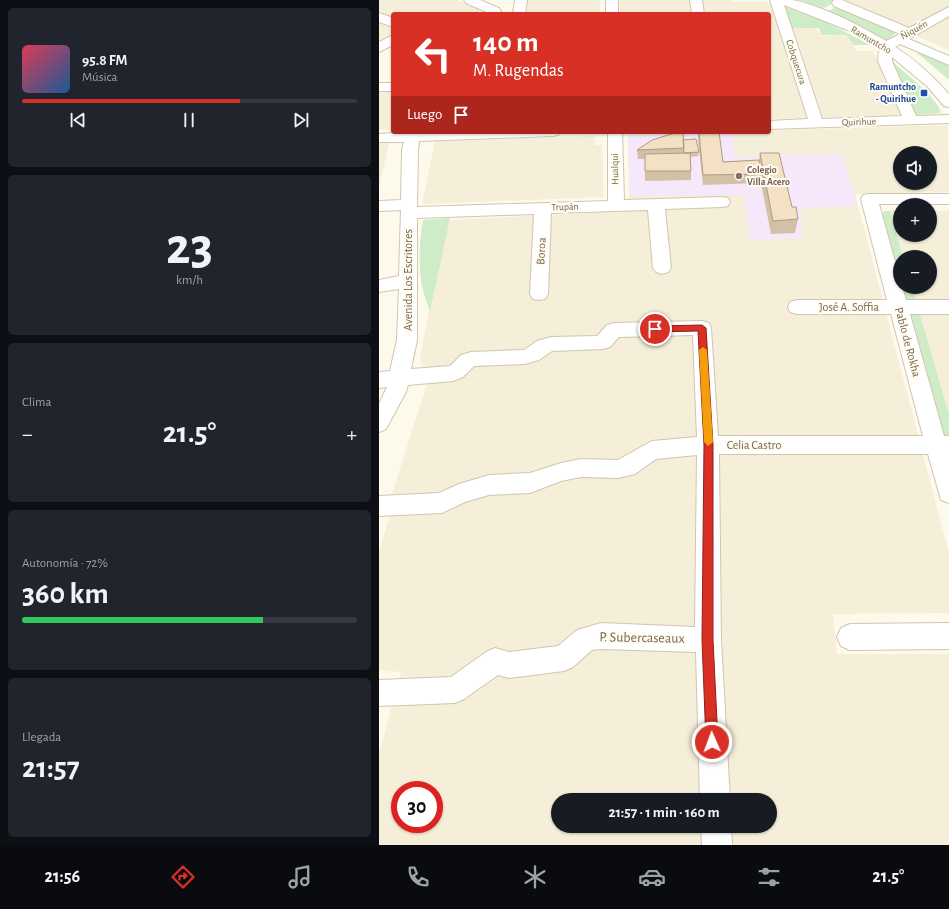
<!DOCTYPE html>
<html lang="es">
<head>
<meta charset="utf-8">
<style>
	body { margin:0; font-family:"Alegreya Sans",sans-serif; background:#20242c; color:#f1f3f6; height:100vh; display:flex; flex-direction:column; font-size:15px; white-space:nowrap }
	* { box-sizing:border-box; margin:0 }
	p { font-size:13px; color:#9ea1a6 }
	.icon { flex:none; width:22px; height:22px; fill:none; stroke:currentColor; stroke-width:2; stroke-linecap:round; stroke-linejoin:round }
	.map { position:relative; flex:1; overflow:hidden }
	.details { display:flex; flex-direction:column; gap:8px; padding:8px; background:#0d0f14; width:379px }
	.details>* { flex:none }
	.hud { position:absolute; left:12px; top:12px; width:380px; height:122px; border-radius:4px; box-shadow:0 1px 3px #0004; background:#d93025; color:#fff; overflow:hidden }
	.buttons { position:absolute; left:514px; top:146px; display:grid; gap:8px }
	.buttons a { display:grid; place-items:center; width:44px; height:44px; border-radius:50%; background:#171b24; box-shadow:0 1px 3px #0004; font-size:20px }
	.speed { position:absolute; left:12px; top:781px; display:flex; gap:8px; font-size:20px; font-weight:700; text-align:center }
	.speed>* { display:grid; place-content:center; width:52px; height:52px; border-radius:50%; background:#171b24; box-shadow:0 1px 3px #0004; line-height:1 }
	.speed .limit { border:6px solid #d22; background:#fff; color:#111 }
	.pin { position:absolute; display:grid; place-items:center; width:34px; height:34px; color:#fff; margin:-17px; border:2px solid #fff; border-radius:50%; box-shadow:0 1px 4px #0007 }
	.me { position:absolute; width:44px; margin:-22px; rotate:358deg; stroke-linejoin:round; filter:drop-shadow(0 0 3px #0008) }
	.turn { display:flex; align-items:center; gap:14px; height:84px; padding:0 16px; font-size:18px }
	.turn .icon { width:52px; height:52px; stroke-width:2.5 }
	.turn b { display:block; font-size:28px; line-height:34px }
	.then { display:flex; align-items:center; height:38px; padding:0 16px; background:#0003; gap:8px; font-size:15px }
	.big { font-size:30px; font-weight:600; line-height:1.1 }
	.details .widget { flex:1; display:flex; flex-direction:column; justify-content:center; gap:6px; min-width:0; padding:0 14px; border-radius:6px; background:#20242c }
	.details .dial { align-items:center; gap:0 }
	.dial b { font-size:52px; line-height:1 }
	.song { display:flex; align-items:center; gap:12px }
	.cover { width:48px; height:48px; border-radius:6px; background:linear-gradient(135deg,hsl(350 70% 55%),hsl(210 70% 35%)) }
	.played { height:4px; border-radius:2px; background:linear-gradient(90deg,#d93025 65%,#363941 65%) }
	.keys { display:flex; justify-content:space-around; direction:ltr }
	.heat { display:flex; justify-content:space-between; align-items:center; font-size:22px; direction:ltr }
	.charge { height:6px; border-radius:3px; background:linear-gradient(90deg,#34c759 72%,#363941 0) }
	.trip { position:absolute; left:172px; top:793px; width:226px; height:40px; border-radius:20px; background:#171b24; box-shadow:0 1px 3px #0004; font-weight:600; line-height:40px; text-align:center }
	.dock { display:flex; height:64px; justify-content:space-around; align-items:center; background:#090b0e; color:#9ea1a6 }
	.dock .icon { width:28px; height:28px }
	.dock .active { color:#d93025 }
	.dock b { font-size:18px; color:#f1f3f6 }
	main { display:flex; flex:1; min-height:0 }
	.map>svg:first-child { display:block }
</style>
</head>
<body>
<main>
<section class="details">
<div class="widget">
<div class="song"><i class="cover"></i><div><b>95.8 FM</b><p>Música</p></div></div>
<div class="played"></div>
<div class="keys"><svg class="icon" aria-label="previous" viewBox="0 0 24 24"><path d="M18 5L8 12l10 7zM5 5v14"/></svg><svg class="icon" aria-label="pause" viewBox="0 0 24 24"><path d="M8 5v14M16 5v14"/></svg><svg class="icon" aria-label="next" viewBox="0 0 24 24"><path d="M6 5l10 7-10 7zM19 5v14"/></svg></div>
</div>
<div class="widget dial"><b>23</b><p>km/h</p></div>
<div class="widget"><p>Clima</p>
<div class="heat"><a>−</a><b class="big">21.5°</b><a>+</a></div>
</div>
<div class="widget"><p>Autonomía · 72%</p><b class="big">360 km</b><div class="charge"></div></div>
<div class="widget"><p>Llegada</p><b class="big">21:57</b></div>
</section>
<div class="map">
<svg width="570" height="845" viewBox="0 0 570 845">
	<rect width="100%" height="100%" fill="#fdfaeb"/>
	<!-- residential -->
	<path fill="#f5eed9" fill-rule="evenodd" d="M0 0H78L101 10 97 14H14V34L0 43Z
		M145 0H221V14H143Z
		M241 0H353L354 2H387L392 4 400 28H437L442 36 470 35 477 51H494L524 115 390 119V14H241Z
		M457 0H570V50L538 36 528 27Z
		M0 90H14V130H0Z
		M569 125 570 192 476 194 570 554V613L454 614 458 654H570V845H0V754L22 672 0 670V551L11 516 12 497 49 381 41 358 67 223 71 220 250 211 249 135ZM521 153H551V183H521ZM21 790H55V824H21ZM179 800H391V826H179Z
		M216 136V145H223L225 197 43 204 56 141Z
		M0 143H10L0 187Z
		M511 211H521V235H551V211H570V413L533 287H551V257H524Z"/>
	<!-- education -->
	<path fill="#f7e7fa" d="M353 132 357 157 463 154 478 206 421 208 424 238 372 240 365 195 251 196 249 136Z"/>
	<!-- green -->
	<path fill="#cfecc8" d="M419 0H460L445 8Z
		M460 5 519 31 507 41 483 26 448 12Z
		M404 6 453 25 491 45H474L468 35H442L440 28H410Z
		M523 40 570 58V80Z
		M511 60C523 70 559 98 562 113L535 115Z
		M505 211H511L524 257H521V287H533L570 414V470L502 218Z
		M71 218 51 311C38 281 39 252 44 220Z"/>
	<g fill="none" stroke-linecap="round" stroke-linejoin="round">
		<!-- minor casing -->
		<g stroke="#d1c5af" stroke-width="2">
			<path id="minor" d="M85 0H101L120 8 122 11 120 14H112L87 3Z
				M136 0H148L146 14H134Z
				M227 0H239V14H227Z
				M311 0H323L325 14H313Z
				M391 0C398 0 406 0 413 0 442 5 482 26 507 41L521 34 455 6 453 3 455 0H463L530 28 570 7V16L530 39 570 56V65L521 44 516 47C537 60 554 76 570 94V107L565 106 549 87 513 57V61L537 116 570 115V123L390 129V121L429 119ZM405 5 466 29 500 48 499 61 523 116 443 119Z
				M0 13 14 18V27L0 22Z
				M14 35V45L0 52V42Z
				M0 83H14V91H0Z
				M28 132H181L179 135 174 136 40 141 39 150 38 207 229 201V132H243L245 200 343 197 349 198 351 202 349 206 343 207 286 209 292 268 289 272 283 274 277 272 274 268 269 210 172 213 169 294 166 299 160 300 154 299 151 294 155 214 38 218V340L32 369 71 366 82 355 92 352 145 350 158 341 172 337 218 336 228 325 235 323 323 321 330 323 332 328 339 436H544L512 314H418L411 312 409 307 411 302 418 300H508L482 199 484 195 490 194H570V204H500L521 280V287H523L527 300H570V314H531L565 436H570V503L562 500 549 454H340L342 640 351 800H321L317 652 222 649 213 650 194 667 185 671 130 678 119 675 85 699 76 703 0 706V680L72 677 107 652 116 648 130 652 179 646 198 630 222 623 316 627 318 455 277 459 256 474 239 478 202 477 182 481 151 493 110 495 86 502 63 513 0 516V496L60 493 80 484 110 475 151 473 182 463 202 459 239 460 273 441 318 437 314 335 240 337 231 347 224 349 173 351 160 360 146 364 95 366 84 377 74 381 29 385 27 392 7 429 0 432V404L8 387 0 388V372L11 371 18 340 20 289 0 292V280L20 276 22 210 0 211V201L22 200 23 150 25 142H0V134Z
				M570 623V649L471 650 462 646 458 637 462 628 471 624Z
				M322 826H352L353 845H323Z"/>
		</g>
		<!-- minor -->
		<use href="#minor" fill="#fff" fill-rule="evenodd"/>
	</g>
	<!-- wall -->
	<path fill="#d2c1a7" d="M319 132 344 162 380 160 381 153 413 207 419 219 416 233 392 234 381 178V183L324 185 319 140Z
		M304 140 320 152 319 156 311 157 312 171V180L266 181V159H259L258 150Z"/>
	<!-- building -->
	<path fill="#f4e0c2" stroke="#ab9d88" d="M299 132H304L305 148 258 150 273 140Z
		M320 132H340L344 162 380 160 382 174 324 175Z
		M317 139 320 152 305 153 304 140Z
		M311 153 312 171H266V154Z
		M381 153H400L413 207H417L419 219 394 221Z"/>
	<!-- route -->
	<path fill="#d93025" stroke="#8d1f18" d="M323 325 327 328 334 445V640L339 742 337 746 333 748 329 746 327 742 323 640 325 445 319 331 276 332 271 329 276 326Z"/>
	<!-- slow -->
	<path fill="#f59e0b" d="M324 347 328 350 334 442 329 446 325 442 320 350Z"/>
	<!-- markers -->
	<rect fill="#1a4fb4" stroke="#fffdf2" stroke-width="1.5" x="541" y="89" width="8" height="8" rx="2"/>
	<circle fill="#8d6e63" stroke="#fffdf2" stroke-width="1.5" cx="360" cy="176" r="4"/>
	<g text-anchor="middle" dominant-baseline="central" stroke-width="4" stroke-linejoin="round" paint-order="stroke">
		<!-- far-street labels -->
		<g font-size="10" fill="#7a664c" stroke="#fffdf2">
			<text transform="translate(535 30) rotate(-29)">Ñiquén</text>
			<text transform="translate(492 40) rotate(30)">Ramuntcho</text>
			<text transform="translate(417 62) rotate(72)">Cobquecura</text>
			<text transform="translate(480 122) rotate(-2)">Quirihue</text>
			<text transform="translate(236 169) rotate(-91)">Hualqui</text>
			<text transform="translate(186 207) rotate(-2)">Trupán</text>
		</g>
		<!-- far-transit labels -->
		<g font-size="10" font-weight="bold" fill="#164399" stroke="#fffdf2" text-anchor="end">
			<text x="537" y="87">Ramuntcho<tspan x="537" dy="12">- Quirihue</tspan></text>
		</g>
		<!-- far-education labels -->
		<g font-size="10" font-weight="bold" fill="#785e54" stroke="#fffdf2" text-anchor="start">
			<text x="368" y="170">Colegio<tspan x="368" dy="12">Villa Acero</tspan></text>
		</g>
		<!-- street labels -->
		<g font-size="12" fill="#7a664c" stroke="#fffdf2">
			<text transform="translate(162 251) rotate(-87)">Boroa</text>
			<text transform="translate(29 280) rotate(-90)">Avenida Los Escritores</text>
			<text x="470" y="307">José A. Soffia</text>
			<text transform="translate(529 342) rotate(75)">Pablo de Rokha</text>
			<text x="375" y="445">Celia Castro</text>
		</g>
		<!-- near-street labels -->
		<g font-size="14" fill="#7a664c" stroke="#fffdf2">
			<text transform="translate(263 638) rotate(1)">P. Subercaseaux</text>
		</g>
	</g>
</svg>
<div class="buttons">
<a><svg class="icon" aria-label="sound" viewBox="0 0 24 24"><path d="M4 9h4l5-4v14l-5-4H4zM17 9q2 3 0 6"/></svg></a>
<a>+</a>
<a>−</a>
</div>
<div class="speed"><div class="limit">30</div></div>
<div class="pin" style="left:276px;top:329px;background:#d93025"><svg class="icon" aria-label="arrive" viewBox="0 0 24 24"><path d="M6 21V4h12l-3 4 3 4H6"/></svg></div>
<svg class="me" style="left:333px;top:742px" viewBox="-20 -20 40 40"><circle r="17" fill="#d93025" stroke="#fff" stroke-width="3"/><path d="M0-11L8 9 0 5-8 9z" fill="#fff"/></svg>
<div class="trip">21:57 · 1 min · 160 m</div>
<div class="hud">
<div class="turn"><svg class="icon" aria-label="left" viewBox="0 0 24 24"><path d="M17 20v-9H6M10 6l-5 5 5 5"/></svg><div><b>140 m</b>M. Rugendas</div></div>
<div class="then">Luego<svg class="icon" aria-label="arrive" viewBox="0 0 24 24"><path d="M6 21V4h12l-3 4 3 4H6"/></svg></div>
</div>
</div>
</main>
<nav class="dock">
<b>21:56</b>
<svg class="icon active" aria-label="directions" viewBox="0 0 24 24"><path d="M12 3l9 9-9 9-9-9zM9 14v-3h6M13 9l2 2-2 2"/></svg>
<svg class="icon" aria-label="music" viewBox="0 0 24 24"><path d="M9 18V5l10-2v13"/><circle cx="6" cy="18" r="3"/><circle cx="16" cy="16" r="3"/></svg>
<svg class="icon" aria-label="phone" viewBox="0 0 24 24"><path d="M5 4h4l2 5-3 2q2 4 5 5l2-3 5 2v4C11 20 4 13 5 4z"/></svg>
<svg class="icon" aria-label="climate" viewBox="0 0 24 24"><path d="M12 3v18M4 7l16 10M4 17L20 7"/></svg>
<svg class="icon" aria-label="car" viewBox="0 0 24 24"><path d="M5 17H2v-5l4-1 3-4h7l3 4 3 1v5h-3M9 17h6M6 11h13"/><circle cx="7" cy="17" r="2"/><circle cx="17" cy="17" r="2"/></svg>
<svg class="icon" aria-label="filters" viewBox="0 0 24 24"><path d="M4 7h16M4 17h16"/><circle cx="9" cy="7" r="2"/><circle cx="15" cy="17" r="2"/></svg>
<b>21.5°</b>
</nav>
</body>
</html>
